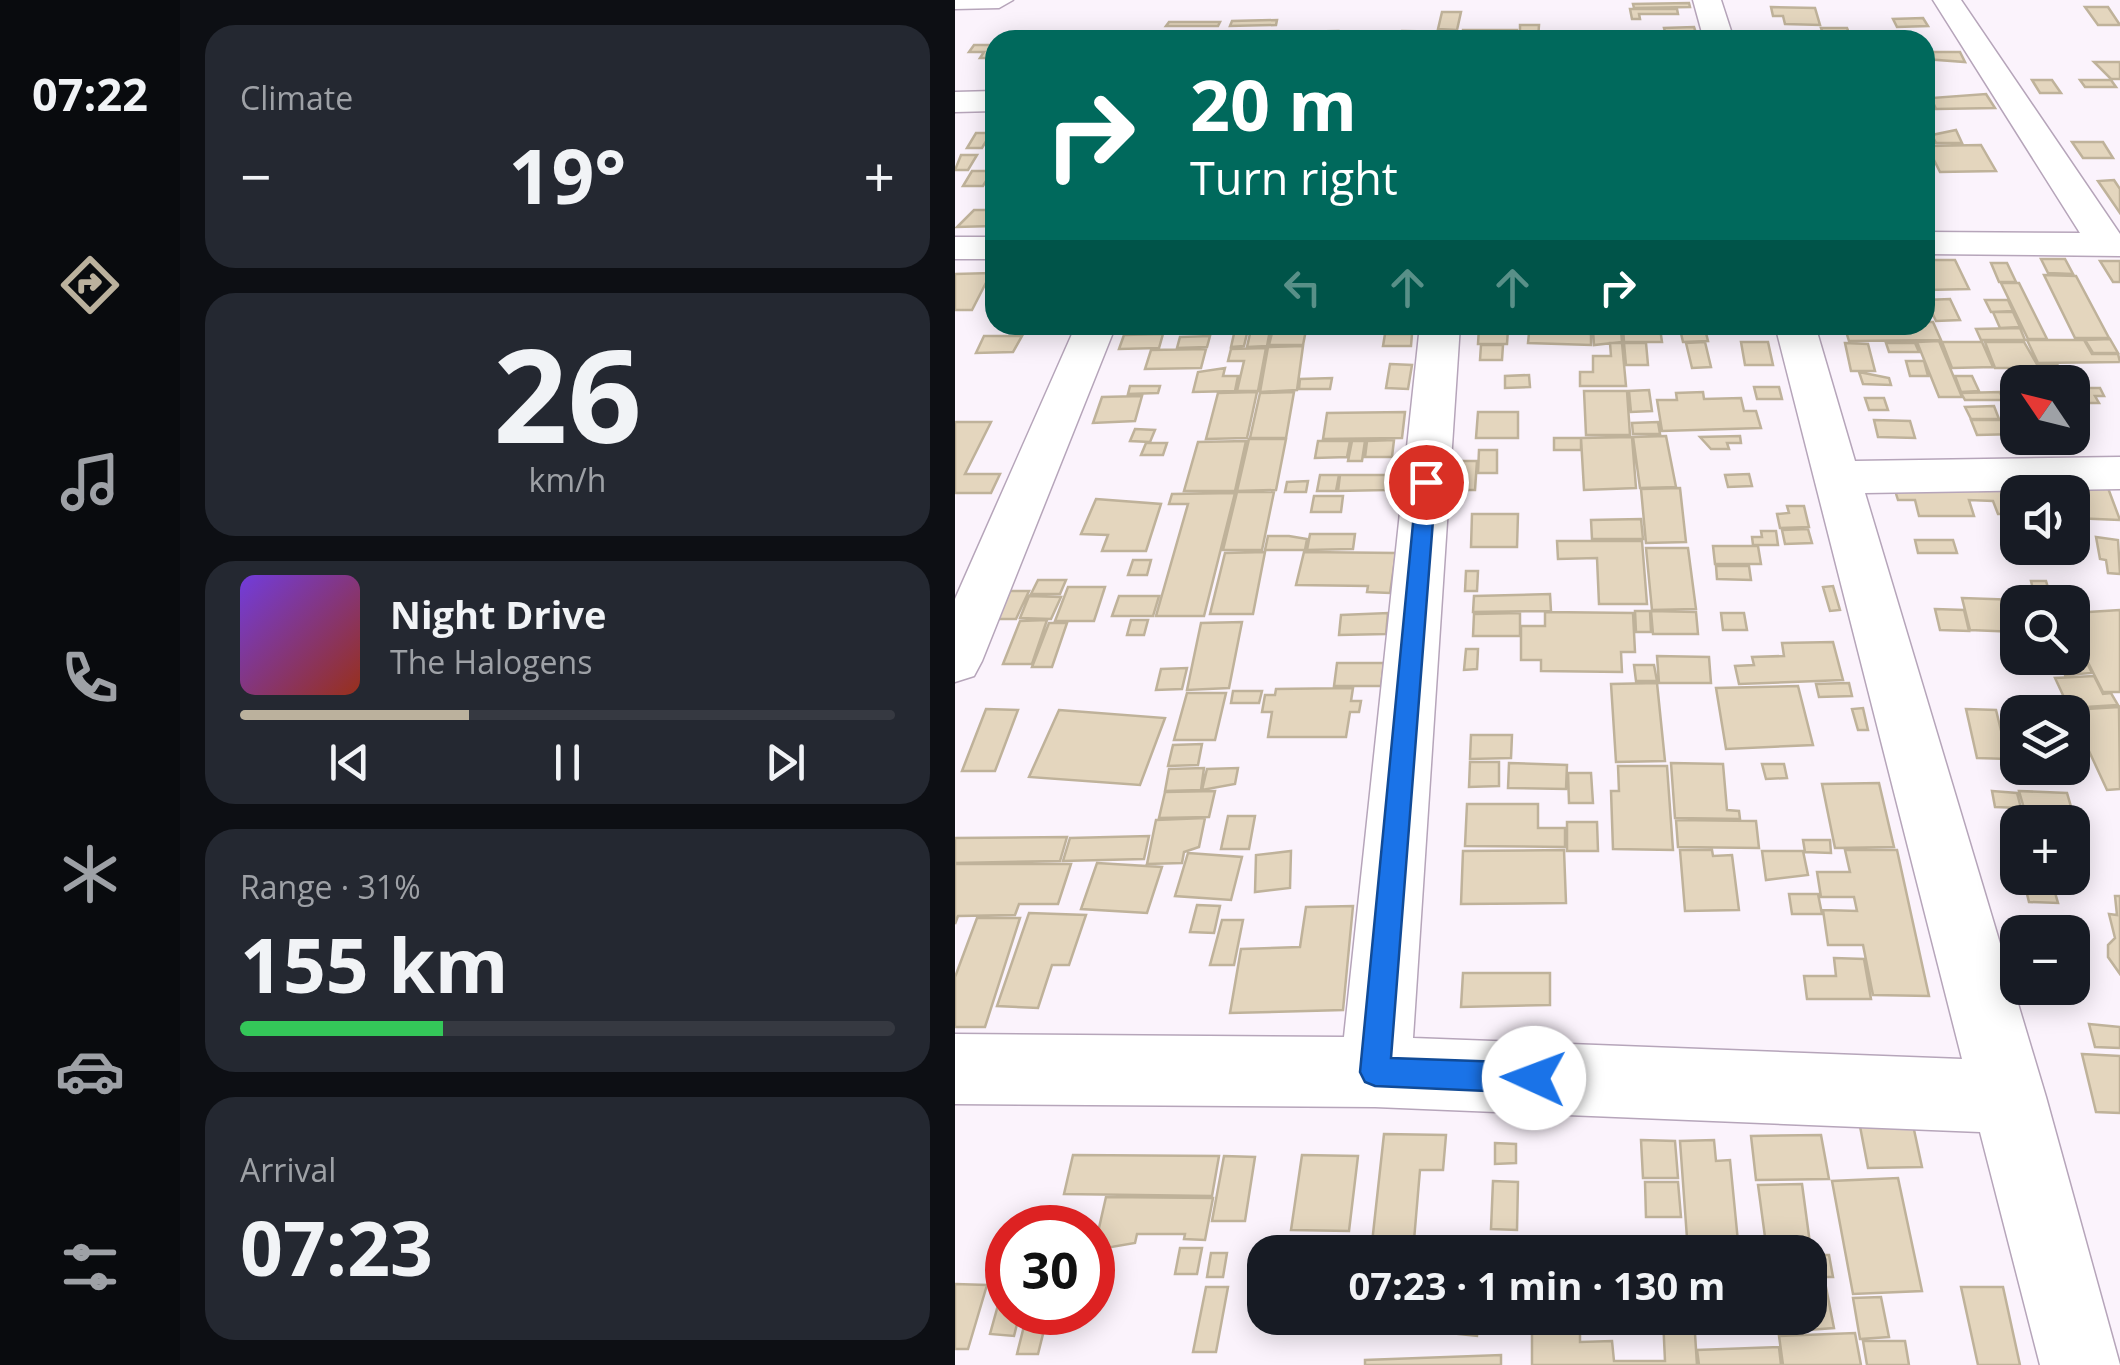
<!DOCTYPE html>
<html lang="en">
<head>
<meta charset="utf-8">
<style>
	body { margin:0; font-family:"Open Sans",sans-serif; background:#242831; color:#f1f3f6; height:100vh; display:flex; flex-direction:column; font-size:38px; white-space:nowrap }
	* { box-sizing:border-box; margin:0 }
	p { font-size:32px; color:#9ea1a6 }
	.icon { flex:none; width:55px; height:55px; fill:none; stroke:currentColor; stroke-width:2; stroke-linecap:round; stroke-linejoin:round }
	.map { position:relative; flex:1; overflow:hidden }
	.side { display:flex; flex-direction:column; gap:25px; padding:25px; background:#0d0f14; width:775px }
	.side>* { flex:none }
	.hud { position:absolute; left:30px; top:30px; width:950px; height:305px; border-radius:30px; box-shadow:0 5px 25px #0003; background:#00695c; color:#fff; overflow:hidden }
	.needle { width:65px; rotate:305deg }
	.buttons { position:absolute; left:1045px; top:365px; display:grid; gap:20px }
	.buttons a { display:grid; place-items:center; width:90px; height:90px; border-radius:20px; background:#171b24; box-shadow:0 5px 25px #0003; font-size:50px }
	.speed { position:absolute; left:30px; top:1205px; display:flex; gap:20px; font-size:50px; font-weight:700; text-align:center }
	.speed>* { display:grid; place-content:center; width:130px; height:130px; border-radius:50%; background:#171b24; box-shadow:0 5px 25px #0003; line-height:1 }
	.speed .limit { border:15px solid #d22; background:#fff; color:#111 }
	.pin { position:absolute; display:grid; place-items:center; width:85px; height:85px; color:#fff; margin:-42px; border:5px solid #fff; border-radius:50%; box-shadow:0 2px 10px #0007 }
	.me { position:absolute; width:110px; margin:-55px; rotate:272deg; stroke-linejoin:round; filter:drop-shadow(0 0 8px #0008) }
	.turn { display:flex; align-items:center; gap:35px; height:210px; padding:0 40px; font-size:45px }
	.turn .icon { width:130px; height:130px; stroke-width:2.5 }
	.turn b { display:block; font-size:70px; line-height:85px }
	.lanes { display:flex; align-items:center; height:95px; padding:0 40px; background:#0003; justify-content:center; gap:50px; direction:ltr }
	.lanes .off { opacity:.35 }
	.big { font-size:75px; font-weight:700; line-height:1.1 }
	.side .widget { flex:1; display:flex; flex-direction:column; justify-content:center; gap:15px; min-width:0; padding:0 35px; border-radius:30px; background:#242831 }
	.side .dial { align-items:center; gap:0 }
	.dial b { font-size:130px; line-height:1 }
	.song { display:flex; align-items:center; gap:30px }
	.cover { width:120px; height:120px; border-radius:15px; background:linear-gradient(135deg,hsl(260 70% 55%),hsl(10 70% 35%)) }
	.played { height:10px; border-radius:5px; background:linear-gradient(90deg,#bbb19d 35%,#363941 35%) }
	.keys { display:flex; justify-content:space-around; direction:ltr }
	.heat { display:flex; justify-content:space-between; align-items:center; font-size:55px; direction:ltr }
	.charge { height:15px; border-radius:8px; background:linear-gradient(90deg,#34c759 31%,#363941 0) }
	.trip { position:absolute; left:292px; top:1235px; width:580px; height:100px; border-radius:30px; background:#171b24; box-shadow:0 5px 25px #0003; font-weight:700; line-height:100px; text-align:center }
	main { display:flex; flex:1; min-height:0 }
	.dock { display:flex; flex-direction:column; width:180px; justify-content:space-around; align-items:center; background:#090b0e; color:#9ea1a6 }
	.dock .icon { width:70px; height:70px }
	.dock .current { color:#bbb19d }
	.dock b { font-size:45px; color:#f1f3f6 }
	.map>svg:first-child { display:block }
</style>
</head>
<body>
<main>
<nav class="dock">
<b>07:22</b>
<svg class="icon current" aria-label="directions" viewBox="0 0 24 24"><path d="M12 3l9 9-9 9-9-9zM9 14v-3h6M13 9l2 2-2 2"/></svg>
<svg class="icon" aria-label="music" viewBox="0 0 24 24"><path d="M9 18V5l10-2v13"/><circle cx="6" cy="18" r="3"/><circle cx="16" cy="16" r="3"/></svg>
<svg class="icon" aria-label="phone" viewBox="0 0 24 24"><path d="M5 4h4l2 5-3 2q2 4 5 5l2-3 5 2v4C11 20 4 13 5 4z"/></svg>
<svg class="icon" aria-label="climate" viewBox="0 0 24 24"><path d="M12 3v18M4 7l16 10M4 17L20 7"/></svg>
<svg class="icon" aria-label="car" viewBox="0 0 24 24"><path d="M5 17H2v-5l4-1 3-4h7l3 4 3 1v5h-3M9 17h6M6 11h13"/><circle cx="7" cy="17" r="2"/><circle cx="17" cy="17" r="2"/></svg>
<svg class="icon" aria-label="filters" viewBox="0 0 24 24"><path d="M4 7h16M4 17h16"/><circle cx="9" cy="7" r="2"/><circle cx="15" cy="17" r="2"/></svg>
</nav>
<section class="side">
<div class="widget"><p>Climate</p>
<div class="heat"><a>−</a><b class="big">19°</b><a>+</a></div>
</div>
<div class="widget dial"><b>26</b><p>km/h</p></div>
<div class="widget">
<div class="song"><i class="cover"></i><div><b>Night Drive</b><p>The Halogens</p></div></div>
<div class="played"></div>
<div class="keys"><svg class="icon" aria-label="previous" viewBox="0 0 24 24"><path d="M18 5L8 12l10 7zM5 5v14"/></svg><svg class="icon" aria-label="pause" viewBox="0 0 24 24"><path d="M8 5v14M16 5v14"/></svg><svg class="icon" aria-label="next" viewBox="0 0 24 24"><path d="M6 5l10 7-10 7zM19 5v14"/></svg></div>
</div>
<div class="widget"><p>Range · 31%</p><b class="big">155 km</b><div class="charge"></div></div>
<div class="widget"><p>Arrival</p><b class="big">07:23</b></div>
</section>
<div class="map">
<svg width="1165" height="1365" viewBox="0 0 1165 1365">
	<rect width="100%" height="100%" fill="#fbf3fc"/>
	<!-- building -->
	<path fill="#e4d6be" stroke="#bfb29a" stroke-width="2.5" d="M734 3 735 7 679 8 678 4Z
		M816 7 860 8 865 25 830 24 828 16H818Z
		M1130 7H1153L1165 25H1143Z
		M675 9H722L723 14H684L685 19H677Z
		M487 12H506L502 30 483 29Z
		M968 18 973 26 942 27 938 19Z
		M322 20 321 25 275 26 277 21Z
		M214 22H265L263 26H211Z
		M565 25H584L583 40H565Z
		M739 27 743 39H712L709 28Z
		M866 28H892L897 40H870Z
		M508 30H562V40H507Z
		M383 31 381 40H324L328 32Z
		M445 31 443 40H386L388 32Z
		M447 31 506 32 504 40H445Z
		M206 32H327L323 40H204Z
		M591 32H623L624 40H592Z
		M19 45H40V58H25L29 52H14Z
		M970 52H1005L1010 62 970 59Z
		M1139 62H1165V79H1156Z
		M1077 80H1097L1106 93H1085Z
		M1125 80H1156L1161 87H1130Z
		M1031 94 1040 108 981 109 976 98Z
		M1001 130 1007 143H981L977 135Z
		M21 133H36L27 148H12Z
		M1117 142H1148L1158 158H1128Z
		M1026 145 1041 171 985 172 972 146Z
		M6 155H22L13 170H0Z
		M17 171H37L28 186H8Z
		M1159 180 1165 189V213L1143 181Z
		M19 210H40L39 226 2 227Z
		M1086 259H1110L1118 274 1093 273Z
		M970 260H1000L1014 289 972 290Z
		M1145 261H1165V282H1158Z
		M1036 263H1052L1061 282H1044Z
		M36 273 17 310H0V274Z
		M1089 275 1121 276 1154 338H1120Z
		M1046 283H1064L1092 339H1073Z
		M995 299 1005 320 981 321 971 300Z
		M1030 300H1053L1058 311 1036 312Z
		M1038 312H1058L1065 327 1045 328Z
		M970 322H978L986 340 894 341 889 325Z
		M281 325H294L289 346 276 347Z
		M297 325H316L312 346 292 347Z
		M319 325H352L348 345H314Z
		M524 328 553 329 552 344H523Z
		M668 328H705L707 342H669Z
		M1065 328 1070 340H1026L1021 329Z
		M725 329H750L753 341 728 342Z
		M589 330 636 334V345L573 343 574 333Z
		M638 330H666L667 342 639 345Z
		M208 334 204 348 164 349 169 335Z
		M430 334H457L456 346H428Z
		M29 336H67L58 352 21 353Z
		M255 336 252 347 222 348 225 337Z
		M1155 339 1163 353H1138L1130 340Z
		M1072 340H1129L1137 354H1163L1165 362 1083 363Z
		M984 341 1007 397H984L962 342Z
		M750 342 756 367 737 368 731 343Z
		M786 342H813L818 365H790Z
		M987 342H1027L1038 367 997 368Z
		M1030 342H1069L1084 368H1040Z
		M655 343H667L671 386H625V372H638V356H656Z
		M669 343H691L693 365H671Z
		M890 343 913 344 920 371H896Z
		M931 343H960L964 352H934Z
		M526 345H548L547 360H525Z
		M348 346 342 390 305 392 313 347Z
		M311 348 303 391H282L289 361H273L276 349Z
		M251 349 246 368 190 369 196 350Z
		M951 361H969L973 376H955Z
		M435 364 457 365 453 389 431 388Z
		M1084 364H1102L1112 382H1093Z
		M270 368 268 376H283L280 391 238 392 243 372Z
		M904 372 934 378 936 385 908 384Z
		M574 375 575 387 550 388V376Z
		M1000 376H1017L1024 391 1006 392Z
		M377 378 375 389H344L345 379Z
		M175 386H205L203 393 173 394Z
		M799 387H824L827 399H802Z
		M1118 388 1132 417H1118Z
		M1120 388H1145L1149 396H1140L1144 403H1127Z
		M694 390 697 411 676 412 674 391Z
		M629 391H672L675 435H631Z
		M302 392 292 438 251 439 263 393Z
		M339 392 331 438H295L305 393Z
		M748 392 749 399 786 398 789 411H801L806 428 707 431 702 400H722L721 393Z
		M1045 392 1048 400H1010L1006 393Z
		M187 396 180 421 138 423 147 397Z
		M910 398H929L933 410H914Z
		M1039 406 1044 419H1016L1010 407Z
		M450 412 447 438 368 439 372 413Z
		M523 412H563V438H521Z
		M919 420 955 421 960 438 923 437Z
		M1016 420H1057L1062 434 1022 435Z
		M0 422H36L10 474H45L36 493H0Z
		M703 422 705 434H678L677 423Z
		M180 429 200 430 195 442 175 441Z
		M711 436 721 487 685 488 678 437Z
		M785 436 786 443H772L774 449H756L745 437Z
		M677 437 681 488 629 490 626 438Z
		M599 438H626V450H599Z
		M294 439H331L321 490 282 491Z
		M439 440 437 457H410L412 441Z
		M291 441 280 491H229L243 442Z
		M363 441H395L392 457 360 458Z
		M397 441H410L407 461H393Z
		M191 443H212L208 455H186Z
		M524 450H542V473H523Z
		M502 461H522L520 490H500Z
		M794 474 797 486 773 487 770 475Z
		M365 475H384L381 491H362Z
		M385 475H432L430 490 383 491Z
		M353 481 351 492H330L332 482Z
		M938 484 1057 485 1062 514H1043L1038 501 1014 500 1019 516H964L960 500H943Z
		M1061 484 1153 488 1165 520 1118 518V492H1064Z
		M725 488 731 542 691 543 686 489Z
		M282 492H319L307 550H268Z
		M280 493 249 616H201L233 504H214L217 494Z
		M359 496H388L386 512H356Z
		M141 499 206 504 191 551H147L153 535 126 534Z
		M832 506H849L854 527 825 528 822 514 834 513Z
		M517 514H563L562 547H516Z
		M686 519 688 539H637L636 520Z
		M853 529 857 543 830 544 827 530Z
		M806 531H821L823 545H798L797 537H807Z
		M355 534H400L398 549 352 550Z
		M313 536H334L352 539 350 550H310Z
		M1141 537 1163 540 1165 574 1153 573 1151 560 1145 559Z
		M960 540H998L1002 553H963Z
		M602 541H687L692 604H644L642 558 603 559Z
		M758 546H803L806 564H760Z
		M691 548H733L741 609 697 610Z
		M310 552 298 614H255L270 553Z
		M349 552 441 553 435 593 412 592 413 586 341 585Z
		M178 560H196L192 575H173Z
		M761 566H794L796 580 762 579Z
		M511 571H523L522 591H510Z
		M83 580H111L105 594H76Z
		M1076 581H1091L1096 598H1080Z
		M878 586 885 610 875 611 868 587Z
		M113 587H150L139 621H100Z
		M55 591H74L61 619H42Z
		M595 594 596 611 518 612 519 596Z
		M74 596 106 597 96 619 65 618Z
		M164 596H204L198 616H157Z
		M1007 598 1095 601 1096 602H1062V632L1015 630Z
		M980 609 1009 610 1014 631 985 630Z
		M1165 610V692H1148L1118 633V613Z
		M680 611H695L696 632H681Z
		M696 611 741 612 743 634H698Z
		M590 612 678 613 680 652H666L667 672 586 671V660H566V626H590Z
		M433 613 431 634 384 635 386 615Z
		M565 613V636H518L519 614Z
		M766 613H789L792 630H768Z
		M92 620 77 664H48L65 621Z
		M176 620H193L189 635H172Z
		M287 622 274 688 232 690 246 623Z
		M94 623H112L97 667H77Z
		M1118 635 1137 673 1110 675 1101 658H1118Z
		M878 642 888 680 784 684 780 666 799 665 797 657 829 656 827 643Z
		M511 649H523L522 669 509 670Z
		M702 656 754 657 756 683H704Z
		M382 663H429L426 686H379Z
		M679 665H699L702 681H681Z
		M232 668 227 689 201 690 206 669Z
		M1139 676 1148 694 1156 693 1163 705 1114 708 1100 678Z
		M702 683 710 761 661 762 656 684Z
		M894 683 897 696 864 697 861 684Z
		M843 686 858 745 771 749 761 688Z
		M398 688 396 701H406L404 712H395L391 737H313L317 712H307L310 695H320L321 689Z
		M278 691H307L304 703H276Z
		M232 693H271L260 740H219Z
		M1164 707 1165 789 1152 790 1115 710Z
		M908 708 913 730H903L897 709Z
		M31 709 63 710 40 771H7Z
		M1011 709 1041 710 1053 759 1022 758Z
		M104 710 210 718 185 785 74 777Z
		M516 735H557L556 758 515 759Z
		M247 744 243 765 213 766 218 745Z
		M515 762H544V786L514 787Z
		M554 763 612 765 611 789 553 788Z
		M716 763 768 764 772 810 784 811 785 819 720 818Z
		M807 764H829L832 778 811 779Z
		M663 766H712L718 850 658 849 656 791H664Z
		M249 768 246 790 210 791 214 769Z
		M283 768 280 784 247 790 252 769Z
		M613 773H636L638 803H614Z
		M924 783 939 847 880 848 867 784Z
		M260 791 254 817 204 818 210 792Z
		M1037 791 1062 793 1066 808 1040 807Z
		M1064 791 1112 793 1121 824 1073 822Z
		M512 804H583V828H610V847L510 846Z
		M273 816H300L294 849H266Z
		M250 818 244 847 229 852 227 863 192 864 201 820Z
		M721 820 801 821 804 848 723 847Z
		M612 822H642L643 851H612Z
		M194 836 189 859 108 861 115 838Z
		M112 837 105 861 0 863V838Z
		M848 840H875L876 853 850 852Z
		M609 850 611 903 506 904 508 851Z
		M725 850H757L758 856 777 855 784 910 730 911Z
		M890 850H942L974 996 918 995 908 945H873L868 910 902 911 899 897H866L862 872H895Z
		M336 851 335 888 300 892 301 855Z
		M807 851H848L853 875 811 880Z
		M233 853 287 857 276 900 220 896Z
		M142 863 207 867 192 913 126 909Z
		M0 864H116L103 904H64L60 915 3 916 0 924Z
		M1068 878 1096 879 1103 903 1074 902Z
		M834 894H863L867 914H837Z
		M1160 896H1165V974L1153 957V945L1160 938 1154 914 1162 915Z
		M242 905 265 906 259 933 235 932Z
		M398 906 388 1010 275 1013 286 949 345 947 351 907Z
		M74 913 131 915 114 965H97L83 1008 42 1006Z
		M22 918H65L30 1027H0V977Z
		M267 920H288L279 965H255Z
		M879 958 909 959 916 999H852L849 976H881Z
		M508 973H595V1005L506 1007Z
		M1134 1024 1165 1027V1048L1140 1047Z
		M1127 1054 1165 1056V1113L1141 1112Z
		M899 1095 958 1125 967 1167 913 1168Z
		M429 1134 491 1135 488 1170H465L458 1252H416Z
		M866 1135 874 1179 801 1180 796 1136Z
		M686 1140 720 1141 723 1178H688Z
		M759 1140 761 1161 775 1160 784 1252H733L725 1141Z
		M540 1143 561 1144V1163L540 1164Z
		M118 1155 264 1156 257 1196 109 1194Z
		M347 1155 403 1156 394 1231 336 1230Z
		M269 1156 300 1157 290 1221H257Z
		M943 1178 967 1291 898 1294 877 1181Z
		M538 1181 563 1182 562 1230 536 1229Z
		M690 1182H723L726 1217H691Z
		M847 1184 856 1251 812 1252 803 1185Z
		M151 1197 258 1198 250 1240 229 1239 230 1234H182L180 1243 139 1250Z
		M225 1248H247L242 1274H220Z
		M256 1253H272L268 1277H252Z
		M855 1255H874L878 1277H869L879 1328 824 1332 822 1318H855Z
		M50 1280 52 1312H65L59 1336 35 1334Z
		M0 1284 32 1285 13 1349H0Z
		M251 1287H273L261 1352H238Z
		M1006 1287H1048L1065 1365H1023Z
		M926 1297 934 1337 905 1339 898 1298Z
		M72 1314H93L83 1354H62Z
		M494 1318H524L522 1336 493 1333Z
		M577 1318H625V1342L657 1341 659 1361H710L708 1318H739L742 1365H577Z
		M900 1333 906 1365H828L824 1336Z
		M908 1341H950L954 1365H912Z
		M824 1347 826 1365H744L742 1350Z
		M546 1355V1365H410V1360Z"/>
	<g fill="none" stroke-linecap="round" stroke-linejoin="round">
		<!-- minor casing -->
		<g stroke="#b6a5ba" stroke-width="3">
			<path id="minor" d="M0 0H58L44 8 0 9Z
				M738 0H766L779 40H749Z
				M978 0H1006L1165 234V256L970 254V232L1125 233Z
				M40 91V111L0 112V92Z
				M0 237H40V259H0Z
				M121 325H161L27 661 19 676 0 682V599Z
				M465 325H505L458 1038 1007 1059 820 325H860L900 461 1165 457V489L910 493 1091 1097 1165 1365H1085L1025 1132 420 1107 0 1104V1034L389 1037Z"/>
		</g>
		<!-- minor -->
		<use href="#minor" fill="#fff" fill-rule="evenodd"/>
	</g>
	<!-- route -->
	<path fill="#1a73e8" stroke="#114b97" stroke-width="2.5" d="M471 476 481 482 436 1058 579 1063 589 1068 593 1078 589 1088 579 1093 420 1086 410 1082 405 1072 462 482Z"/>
</svg>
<div class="buttons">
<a><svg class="needle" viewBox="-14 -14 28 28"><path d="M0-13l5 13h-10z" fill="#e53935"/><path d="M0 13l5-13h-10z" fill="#9ea1a6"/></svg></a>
<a><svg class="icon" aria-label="sound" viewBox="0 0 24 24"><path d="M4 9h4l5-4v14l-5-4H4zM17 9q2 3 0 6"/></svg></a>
<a><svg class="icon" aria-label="search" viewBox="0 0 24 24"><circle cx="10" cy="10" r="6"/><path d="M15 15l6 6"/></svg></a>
<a><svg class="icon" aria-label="layers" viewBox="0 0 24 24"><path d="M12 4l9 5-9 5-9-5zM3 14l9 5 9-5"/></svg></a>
<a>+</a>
<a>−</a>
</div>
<div class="speed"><div class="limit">30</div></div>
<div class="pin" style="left:471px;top:482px;background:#d93025"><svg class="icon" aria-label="arrive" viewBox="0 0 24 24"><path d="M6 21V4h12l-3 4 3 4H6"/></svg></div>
<svg class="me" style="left:579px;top:1078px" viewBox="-20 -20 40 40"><circle r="19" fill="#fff"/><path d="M0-13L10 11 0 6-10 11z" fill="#1a73e8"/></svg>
<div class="trip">07:23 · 1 min · 130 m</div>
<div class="hud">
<div class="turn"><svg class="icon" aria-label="right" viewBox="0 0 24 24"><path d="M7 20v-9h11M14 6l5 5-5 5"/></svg><div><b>20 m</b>Turn right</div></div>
<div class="lanes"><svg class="icon off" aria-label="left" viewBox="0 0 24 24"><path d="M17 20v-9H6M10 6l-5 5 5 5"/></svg><svg class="icon off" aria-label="ahead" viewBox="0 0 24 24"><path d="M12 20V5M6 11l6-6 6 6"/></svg><svg class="icon off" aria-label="ahead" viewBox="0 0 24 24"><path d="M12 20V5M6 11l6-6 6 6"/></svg><svg class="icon" aria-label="right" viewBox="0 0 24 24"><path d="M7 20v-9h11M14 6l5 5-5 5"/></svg></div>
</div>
</div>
</main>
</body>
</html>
